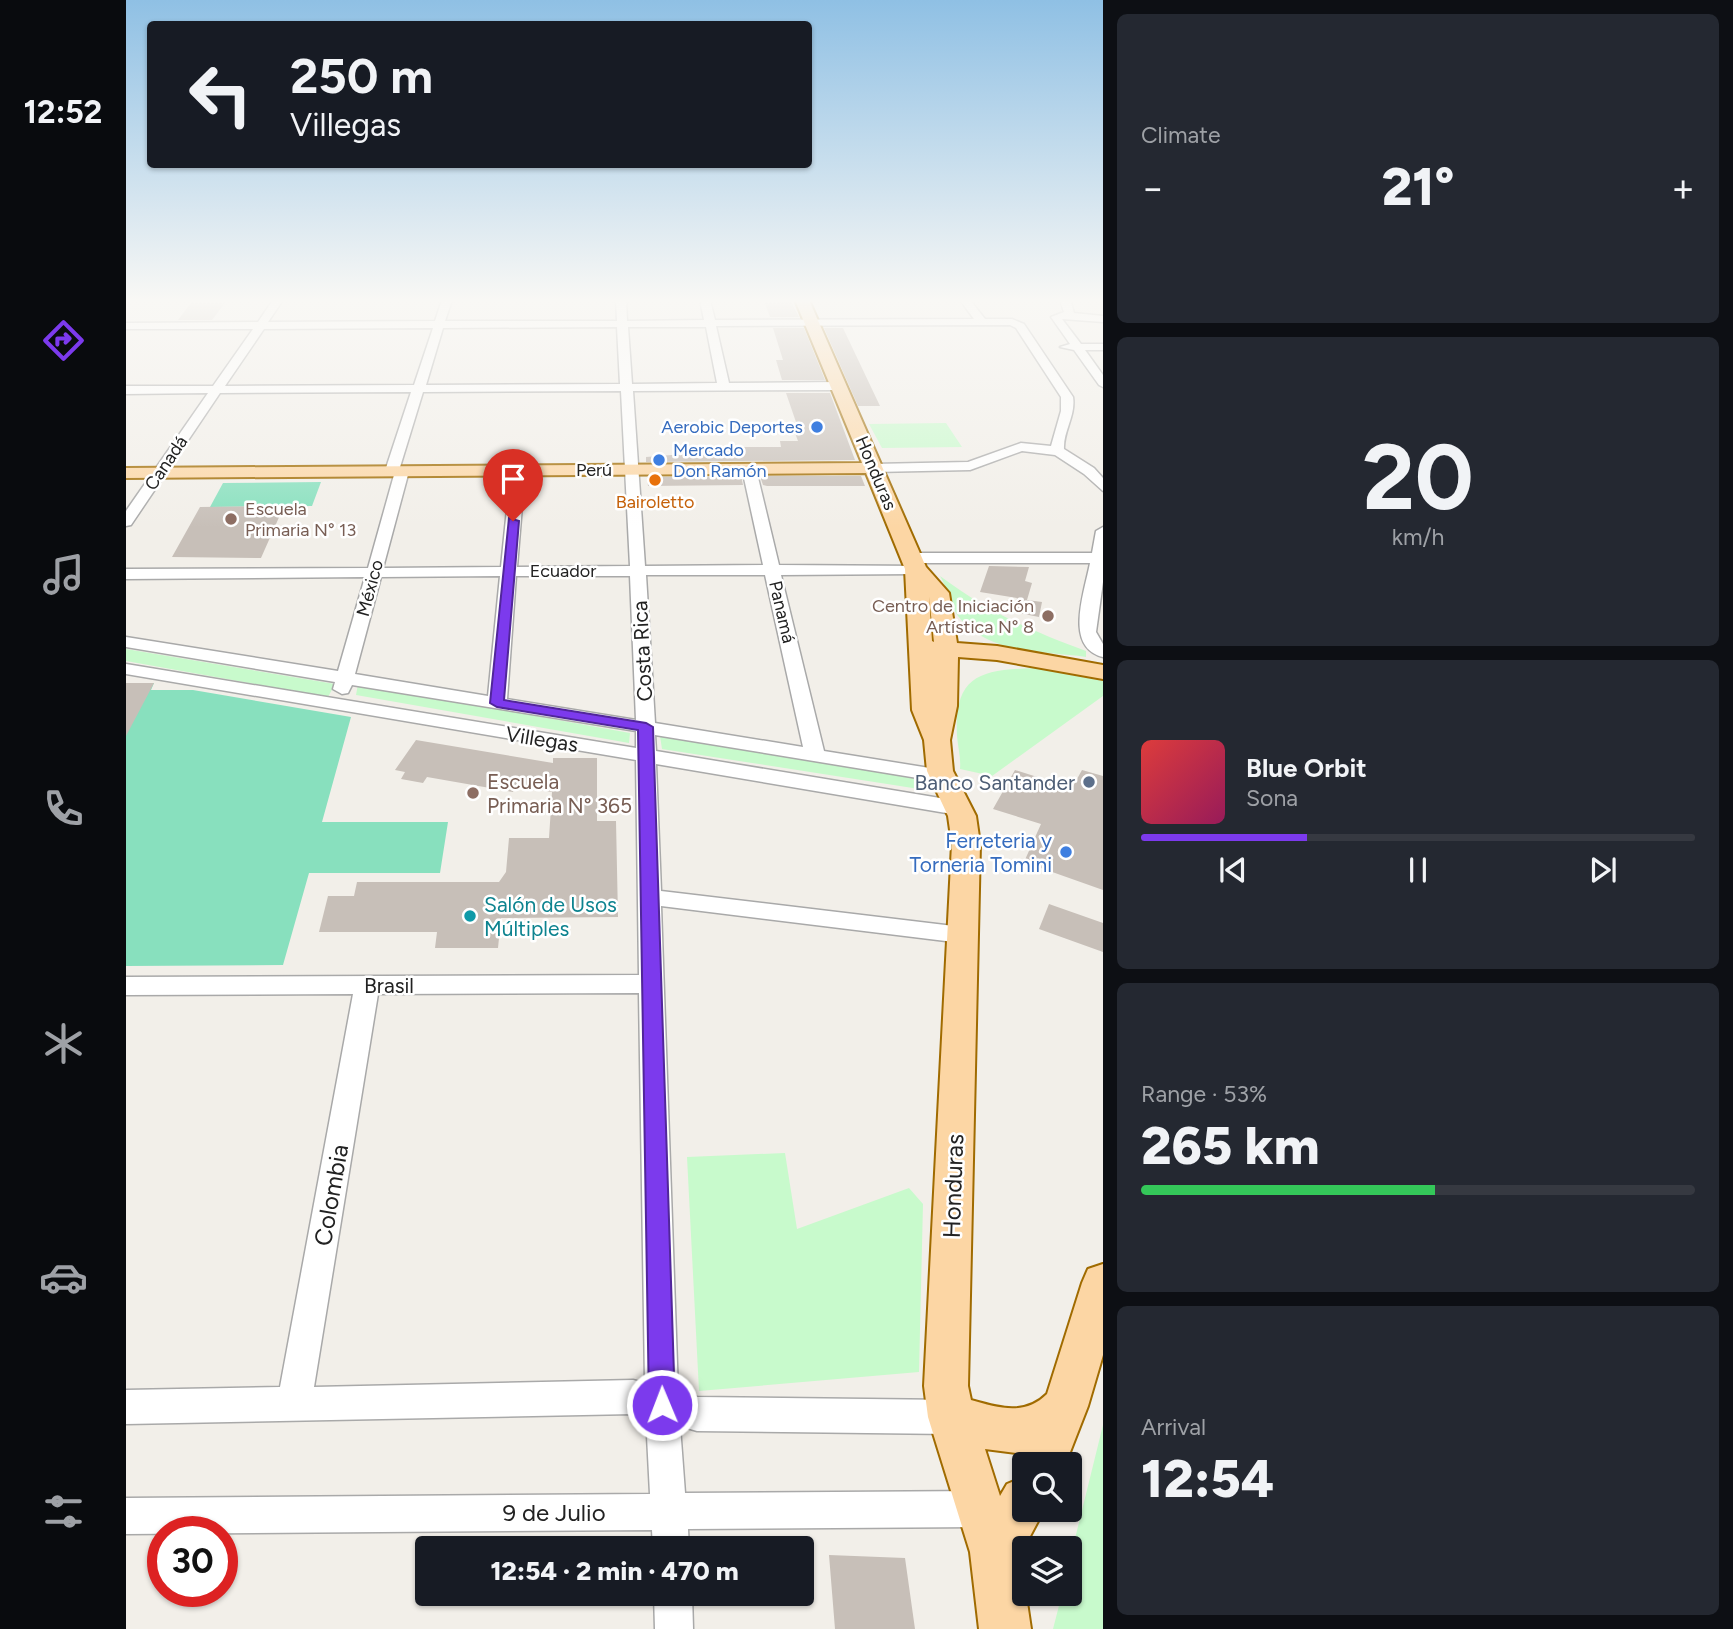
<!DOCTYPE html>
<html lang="en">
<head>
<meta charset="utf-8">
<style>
	body { margin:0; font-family:Figtree,sans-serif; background:#242831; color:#f1f3f6; height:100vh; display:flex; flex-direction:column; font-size:26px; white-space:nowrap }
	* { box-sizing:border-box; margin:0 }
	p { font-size:23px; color:#9ea1a6 }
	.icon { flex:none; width:38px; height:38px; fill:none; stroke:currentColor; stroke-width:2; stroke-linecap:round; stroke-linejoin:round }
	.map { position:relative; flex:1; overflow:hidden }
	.panel { display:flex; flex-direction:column; gap:14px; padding:14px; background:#0d0f14; width:630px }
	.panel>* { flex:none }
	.guide { position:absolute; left:21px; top:21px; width:665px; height:147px; border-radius:7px; box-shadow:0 2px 5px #0004; background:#171b24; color:#f1f3f6; overflow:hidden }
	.tools { position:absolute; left:886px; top:1452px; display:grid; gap:14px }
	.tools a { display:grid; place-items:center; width:70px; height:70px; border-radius:7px; background:#171b24; box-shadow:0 2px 5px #0004; font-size:35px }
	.speed { position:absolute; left:21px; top:1516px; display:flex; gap:14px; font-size:35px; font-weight:700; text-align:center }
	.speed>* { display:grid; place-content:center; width:91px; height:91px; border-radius:50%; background:#171b24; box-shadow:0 2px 5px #0004; line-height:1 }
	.speed .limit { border:10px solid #d22; background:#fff; color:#111 }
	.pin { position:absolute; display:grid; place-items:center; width:60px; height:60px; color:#fff; margin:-72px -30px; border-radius:50% 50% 50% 0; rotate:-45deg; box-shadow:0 0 7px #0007 }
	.pin .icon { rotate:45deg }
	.me { position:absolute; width:77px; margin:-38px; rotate:359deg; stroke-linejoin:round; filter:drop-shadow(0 0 5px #0008) }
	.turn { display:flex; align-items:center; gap:24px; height:147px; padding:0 28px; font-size:32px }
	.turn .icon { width:91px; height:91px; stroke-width:2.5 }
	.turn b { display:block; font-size:49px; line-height:60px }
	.big { font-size:52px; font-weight:800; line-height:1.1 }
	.panel .tile { flex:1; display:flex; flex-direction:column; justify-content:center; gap:10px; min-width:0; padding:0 24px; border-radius:10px; background:#242831 }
	.panel .dial { align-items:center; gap:0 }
	.dial b { font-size:91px; line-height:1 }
	.song { display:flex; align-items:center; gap:21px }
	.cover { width:84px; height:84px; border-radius:10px; background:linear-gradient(135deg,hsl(0 70% 55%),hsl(330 70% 35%)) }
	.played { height:7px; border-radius:4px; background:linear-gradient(90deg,#7c3aed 30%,#363941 30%) }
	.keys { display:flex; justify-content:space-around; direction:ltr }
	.heat { display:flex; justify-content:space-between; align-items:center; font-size:38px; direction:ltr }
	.charge { height:10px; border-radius:5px; background:linear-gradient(90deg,#34c759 53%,#363941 0) }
	.trip { position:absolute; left:289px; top:1536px; width:399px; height:70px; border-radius:7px; background:#171b24; box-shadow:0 2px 5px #0004; font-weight:800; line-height:70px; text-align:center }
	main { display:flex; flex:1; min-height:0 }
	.tab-bar { display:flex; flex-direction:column; width:126px; justify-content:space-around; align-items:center; background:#090b0e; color:#9ea1a6 }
	.tab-bar .icon { width:49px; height:49px }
	.tab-bar .active { color:#7c3aed }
	.tab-bar b { font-size:32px; color:#f1f3f6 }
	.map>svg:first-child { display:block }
</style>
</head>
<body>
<main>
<nav class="tab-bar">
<b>12:52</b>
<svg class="icon active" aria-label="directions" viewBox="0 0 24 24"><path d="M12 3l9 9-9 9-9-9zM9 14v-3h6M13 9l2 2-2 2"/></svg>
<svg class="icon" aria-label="music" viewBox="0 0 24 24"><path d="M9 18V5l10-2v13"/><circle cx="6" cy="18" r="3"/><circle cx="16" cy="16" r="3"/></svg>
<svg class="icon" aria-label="phone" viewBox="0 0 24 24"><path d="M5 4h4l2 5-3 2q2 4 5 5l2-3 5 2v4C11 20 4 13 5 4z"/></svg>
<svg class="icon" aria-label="climate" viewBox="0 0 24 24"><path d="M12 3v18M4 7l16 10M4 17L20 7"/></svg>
<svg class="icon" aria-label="car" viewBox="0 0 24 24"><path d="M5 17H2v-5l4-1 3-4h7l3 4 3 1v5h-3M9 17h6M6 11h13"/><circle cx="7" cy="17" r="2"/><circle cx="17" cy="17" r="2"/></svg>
<svg class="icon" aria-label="filters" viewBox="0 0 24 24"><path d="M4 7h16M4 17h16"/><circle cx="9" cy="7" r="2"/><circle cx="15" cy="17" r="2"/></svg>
</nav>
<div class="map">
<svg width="977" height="1629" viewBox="0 0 977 1629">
	<rect width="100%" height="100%" fill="#f2efe9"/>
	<!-- park -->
	<path fill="#c8facc" d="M820 423 836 447 756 448 743 424Z
		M814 576C865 614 902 629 960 651V657C917 651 861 654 832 616 823 604 822 589 814 576Z
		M0 649 209 684 202 697 0 661Z
		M909 668 977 681V696L866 776 834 769C835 757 832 748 831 736 828 674 855 670 909 668Z
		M232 684 504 733 503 743 230 695Z
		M534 736 798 780 806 791 536 749Z
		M659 1153 671 1229 783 1188 797 1204 793 1372 573 1391 561 1157Z
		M977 1425V1629H927L936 1594H943V1563Z"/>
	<!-- pitch -->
	<path fill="#88e0be" d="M195 482 186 506 84 507 97 483Z
		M0 683H28L25 690H67L225 717 196 822H322L314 873H183L157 965 0 966Z"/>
	<!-- building -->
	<path fill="#c7bfb8" d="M665 302 673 317H644L639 303Z
		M65 303H99L86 320H52Z
		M647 328H678L699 380H656L650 360H657Z
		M698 328H717L754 406H732Z
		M660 393H704L729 460 520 462V457L571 453 570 447H655L654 441H672L666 425H671Z
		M615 476 617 485 522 486 521 477Z
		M634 476H735L739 486H641L637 485Z
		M158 506 135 558 46 557 74 507Z
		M863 566 903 567 899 581 906 583 901 600 916 602 913 617 887 612 891 598 854 592Z
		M0 683H28L0 736Z
		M290 740 427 763V758H471V821H490L492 917 375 918 372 948H309L311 932H193L202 896H228L231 882H373L380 872 383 838H423L426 792 390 786 387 792 301 777 297 783 275 779 279 772 269 770Z
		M889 770 946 788 956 770 977 776V890L898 862 915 824 867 809Z
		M923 904 977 923V952L913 929Z
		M703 1555 779 1558 789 1629H709Z"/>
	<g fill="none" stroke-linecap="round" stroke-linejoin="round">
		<!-- minor casing -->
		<g stroke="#a9a9a9" stroke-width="3">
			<path id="minor" d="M147 300H157L142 322 309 321 316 300H326L319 321H491L490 300H500L501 321 578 320 574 300H584L589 320 848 319 834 300H844L859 319H886L898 324 947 397C950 416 937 431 938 449L968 468 977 478V491L958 474 929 455 896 451 844 470 748 472 741 468 748 464 842 462 895 443 925 446 935 411V397L890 328 884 325 590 326 603 383 713 382 719 386 713 390 507 391 519 566 637 565 616 469 623 465 630 469 653 565 796 566V572L790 574 655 575 698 751 816 770 826 776 816 782 529 735 530 751 832 801 842 808 832 815 530 764 535 891 836 927 844 929 848 935 844 941 836 943 535 906 552 1392 571 1397 825 1400 837 1405 842 1417 837 1429 825 1434 571 1431 554 1426 559 1493 855 1491 868 1496 873 1509 868 1522 855 1527 562 1529 563 1549H527L526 1530 0 1534V1498L524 1494 520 1417 507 1414 0 1424V1390L154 1387 227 994 0 995V977L513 975 510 760 0 674V664L510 748V731L226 685 222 693 216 694 207 689 209 682 0 647V637L212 671 239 577 0 579V569L242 568 268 475 259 471 285 392 94 393 5 525 0 526V511L82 393 0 394V386H87L127 329H0V323L132 322ZM491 327 494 384 300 385 317 328ZM502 327H580L591 383 506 384ZM307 328 288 385 99 386 138 329ZM495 391 504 566 391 567 399 470 392 466 385 470 375 567 257 568 283 471 274 467 297 392ZM520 575H639L677 747 529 723ZM374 576 362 696 229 674 255 577ZM390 576H504L510 720 381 699ZM513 993 519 1383 507 1380 188 1387 252 994Z
				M934 300H944L948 313 977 316V322L936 319 955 344H977V350H959L977 375V387L973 385 948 350 934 347 944 344 925 317 938 312Z
				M977 527V582L970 632 977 644V657C937 647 959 591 964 563H786L778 558 786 553H966L970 531Z
				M528 1594H566L567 1629H529Z"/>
		</g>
		<!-- major casing -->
		<g stroke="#a06b00" stroke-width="4">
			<path id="major" d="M669 300H683L800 567 823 593 831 643 871 646 977 665V679L871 660 832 657 831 706 824 740 827 771 850 816 854 844 842 1386 845 1400C873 1408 899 1416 921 1394L956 1283 962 1269 977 1264V1355L962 1406 939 1465H898V1477L893 1465 897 1454 859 1449 874 1496 881 1484 898 1477V1510H918L894 1555 905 1629H853L844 1552 802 1417 798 1386 826 844 822 816 801 771 798 740 786 710 779 569 740 473 0 478V468L736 463ZM803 597 808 642 806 641Z"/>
		</g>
		<!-- minor -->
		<use href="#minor" fill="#fff" fill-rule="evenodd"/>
		<!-- major -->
		<use href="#major" fill="#fcd6a4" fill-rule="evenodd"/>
	</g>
	<!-- sky -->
	<linearGradient id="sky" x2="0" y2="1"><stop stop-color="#8fc0e4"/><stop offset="0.57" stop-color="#f9f8f5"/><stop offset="1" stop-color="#f9f8f5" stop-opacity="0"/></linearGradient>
	<rect width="977" height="528" fill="url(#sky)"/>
	<!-- route -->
	<path fill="#7c3aed" stroke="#51269a" stroke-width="2" d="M383 518 393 521 378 700 520 723 527 727 549 1405 545 1414 536 1418 527 1414 523 1405 512 730 371 707 364 703Z"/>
	<!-- markers -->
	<g fill="#3f7fe0" stroke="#fff" stroke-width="2.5">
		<circle cx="691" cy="427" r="7"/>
		<circle cx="533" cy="460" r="7"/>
		<circle cx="940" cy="852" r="7"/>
	</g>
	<circle fill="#e8710a" stroke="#fff" stroke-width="2.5" cx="529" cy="480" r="7"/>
	<g fill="#8d6e63" stroke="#fff" stroke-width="2.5">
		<circle cx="105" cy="519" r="7"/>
		<circle cx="922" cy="616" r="7"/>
		<circle cx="347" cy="793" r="7"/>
	</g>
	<circle fill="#5c6f8a" stroke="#fff" stroke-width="2.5" cx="963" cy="782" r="7"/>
	<circle fill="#0f9aa8" stroke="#fff" stroke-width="2.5" cx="344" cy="916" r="7"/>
	<g text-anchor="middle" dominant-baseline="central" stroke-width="5" stroke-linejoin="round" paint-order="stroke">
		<!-- far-shop labels -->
		<g font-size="18" fill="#366cbe" stroke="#fff" text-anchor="end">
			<text x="677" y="427">Aerobic Deportes</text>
			<text x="547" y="450" text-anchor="start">Mercado<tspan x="547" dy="21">Don Ramón</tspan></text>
		</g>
		<!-- far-street labels -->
		<g font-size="18" fill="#222" stroke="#fff">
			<text transform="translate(40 463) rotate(-56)">Canadá</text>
			<text x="468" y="470">Perú</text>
			<text transform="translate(750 473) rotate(67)">Honduras</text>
			<text x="437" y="571">Ecuador</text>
			<text transform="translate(244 588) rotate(-75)">México</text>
			<text transform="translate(656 612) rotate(77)">Panamá</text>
		</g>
		<!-- far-food labels -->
		<g font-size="18" fill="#c56008" stroke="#fff">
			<text x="529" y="502">Bairoletto</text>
		</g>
		<!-- far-education labels -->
		<g font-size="18" fill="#785e54" stroke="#fff" text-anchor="start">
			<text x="119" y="509">Escuela<tspan x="119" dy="21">Primaria N° 13</tspan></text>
			<text x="908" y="606" text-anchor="end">Centro de Iniciación<tspan x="908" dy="21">Artística N° 8</tspan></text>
		</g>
		<!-- street labels -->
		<g font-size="21" fill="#222" stroke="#fff">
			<text transform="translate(516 651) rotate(-93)">Costa Rica</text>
			<text transform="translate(416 739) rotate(9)">Villegas</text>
			<text x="263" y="985">Brasil</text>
		</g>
		<!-- education labels -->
		<g font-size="21" fill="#785e54" stroke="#fff" text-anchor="start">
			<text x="361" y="781">Escuela<tspan x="361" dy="24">Primaria N° 365</tspan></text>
		</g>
		<!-- service labels -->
		<g font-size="21" fill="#4e5e75" stroke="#fff" text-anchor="end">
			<text x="949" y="782">Banco Santander</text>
		</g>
		<!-- shop labels -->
		<g font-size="21" fill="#366cbe" stroke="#fff" text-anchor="end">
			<text x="926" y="840">Ferreteria y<tspan x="926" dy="24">Torneria Tomini</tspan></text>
		</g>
		<!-- culture labels -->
		<g font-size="21" fill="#0d838f" stroke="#fff" text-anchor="start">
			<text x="358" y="904">Salón de Usos<tspan x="358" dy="24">Múltiples</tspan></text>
		</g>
		<!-- near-street labels -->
		<g font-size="24" fill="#222" stroke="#fff">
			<text transform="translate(827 1186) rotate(-88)">Honduras</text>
			<text transform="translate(205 1195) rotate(-80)">Colombia</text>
			<text x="428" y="1512">9 de Julio</text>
		</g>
	</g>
</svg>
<div class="tools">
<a><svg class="icon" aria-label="search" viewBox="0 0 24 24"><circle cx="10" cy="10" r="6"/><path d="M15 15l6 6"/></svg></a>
<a><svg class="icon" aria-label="layers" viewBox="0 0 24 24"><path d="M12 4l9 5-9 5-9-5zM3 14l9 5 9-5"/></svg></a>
</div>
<div class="speed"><div class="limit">30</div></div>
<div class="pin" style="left:387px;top:521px;background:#d93025"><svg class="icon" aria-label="arrive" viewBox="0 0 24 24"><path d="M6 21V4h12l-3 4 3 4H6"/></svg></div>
<svg class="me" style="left:536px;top:1405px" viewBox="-20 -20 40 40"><circle r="17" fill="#7c3aed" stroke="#fff" stroke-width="3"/><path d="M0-11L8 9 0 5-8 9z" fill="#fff"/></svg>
<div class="trip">12:54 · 2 min · 470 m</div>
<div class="guide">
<div class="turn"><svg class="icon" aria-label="left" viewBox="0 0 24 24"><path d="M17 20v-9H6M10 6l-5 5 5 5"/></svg><div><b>250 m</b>Villegas</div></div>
</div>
</div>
<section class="panel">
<div class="tile"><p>Climate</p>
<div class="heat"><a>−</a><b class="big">21°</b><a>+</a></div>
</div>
<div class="tile dial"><b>20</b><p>km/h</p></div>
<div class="tile">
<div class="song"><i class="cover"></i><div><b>Blue Orbit</b><p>Sona</p></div></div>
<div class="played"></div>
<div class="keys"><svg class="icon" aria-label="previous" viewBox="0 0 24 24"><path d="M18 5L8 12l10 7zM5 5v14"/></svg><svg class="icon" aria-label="pause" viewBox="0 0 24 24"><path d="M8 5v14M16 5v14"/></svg><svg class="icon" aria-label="next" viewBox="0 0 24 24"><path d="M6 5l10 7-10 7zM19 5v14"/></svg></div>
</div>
<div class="tile"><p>Range · 53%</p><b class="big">265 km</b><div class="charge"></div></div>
<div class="tile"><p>Arrival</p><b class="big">12:54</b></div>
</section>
</main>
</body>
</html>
